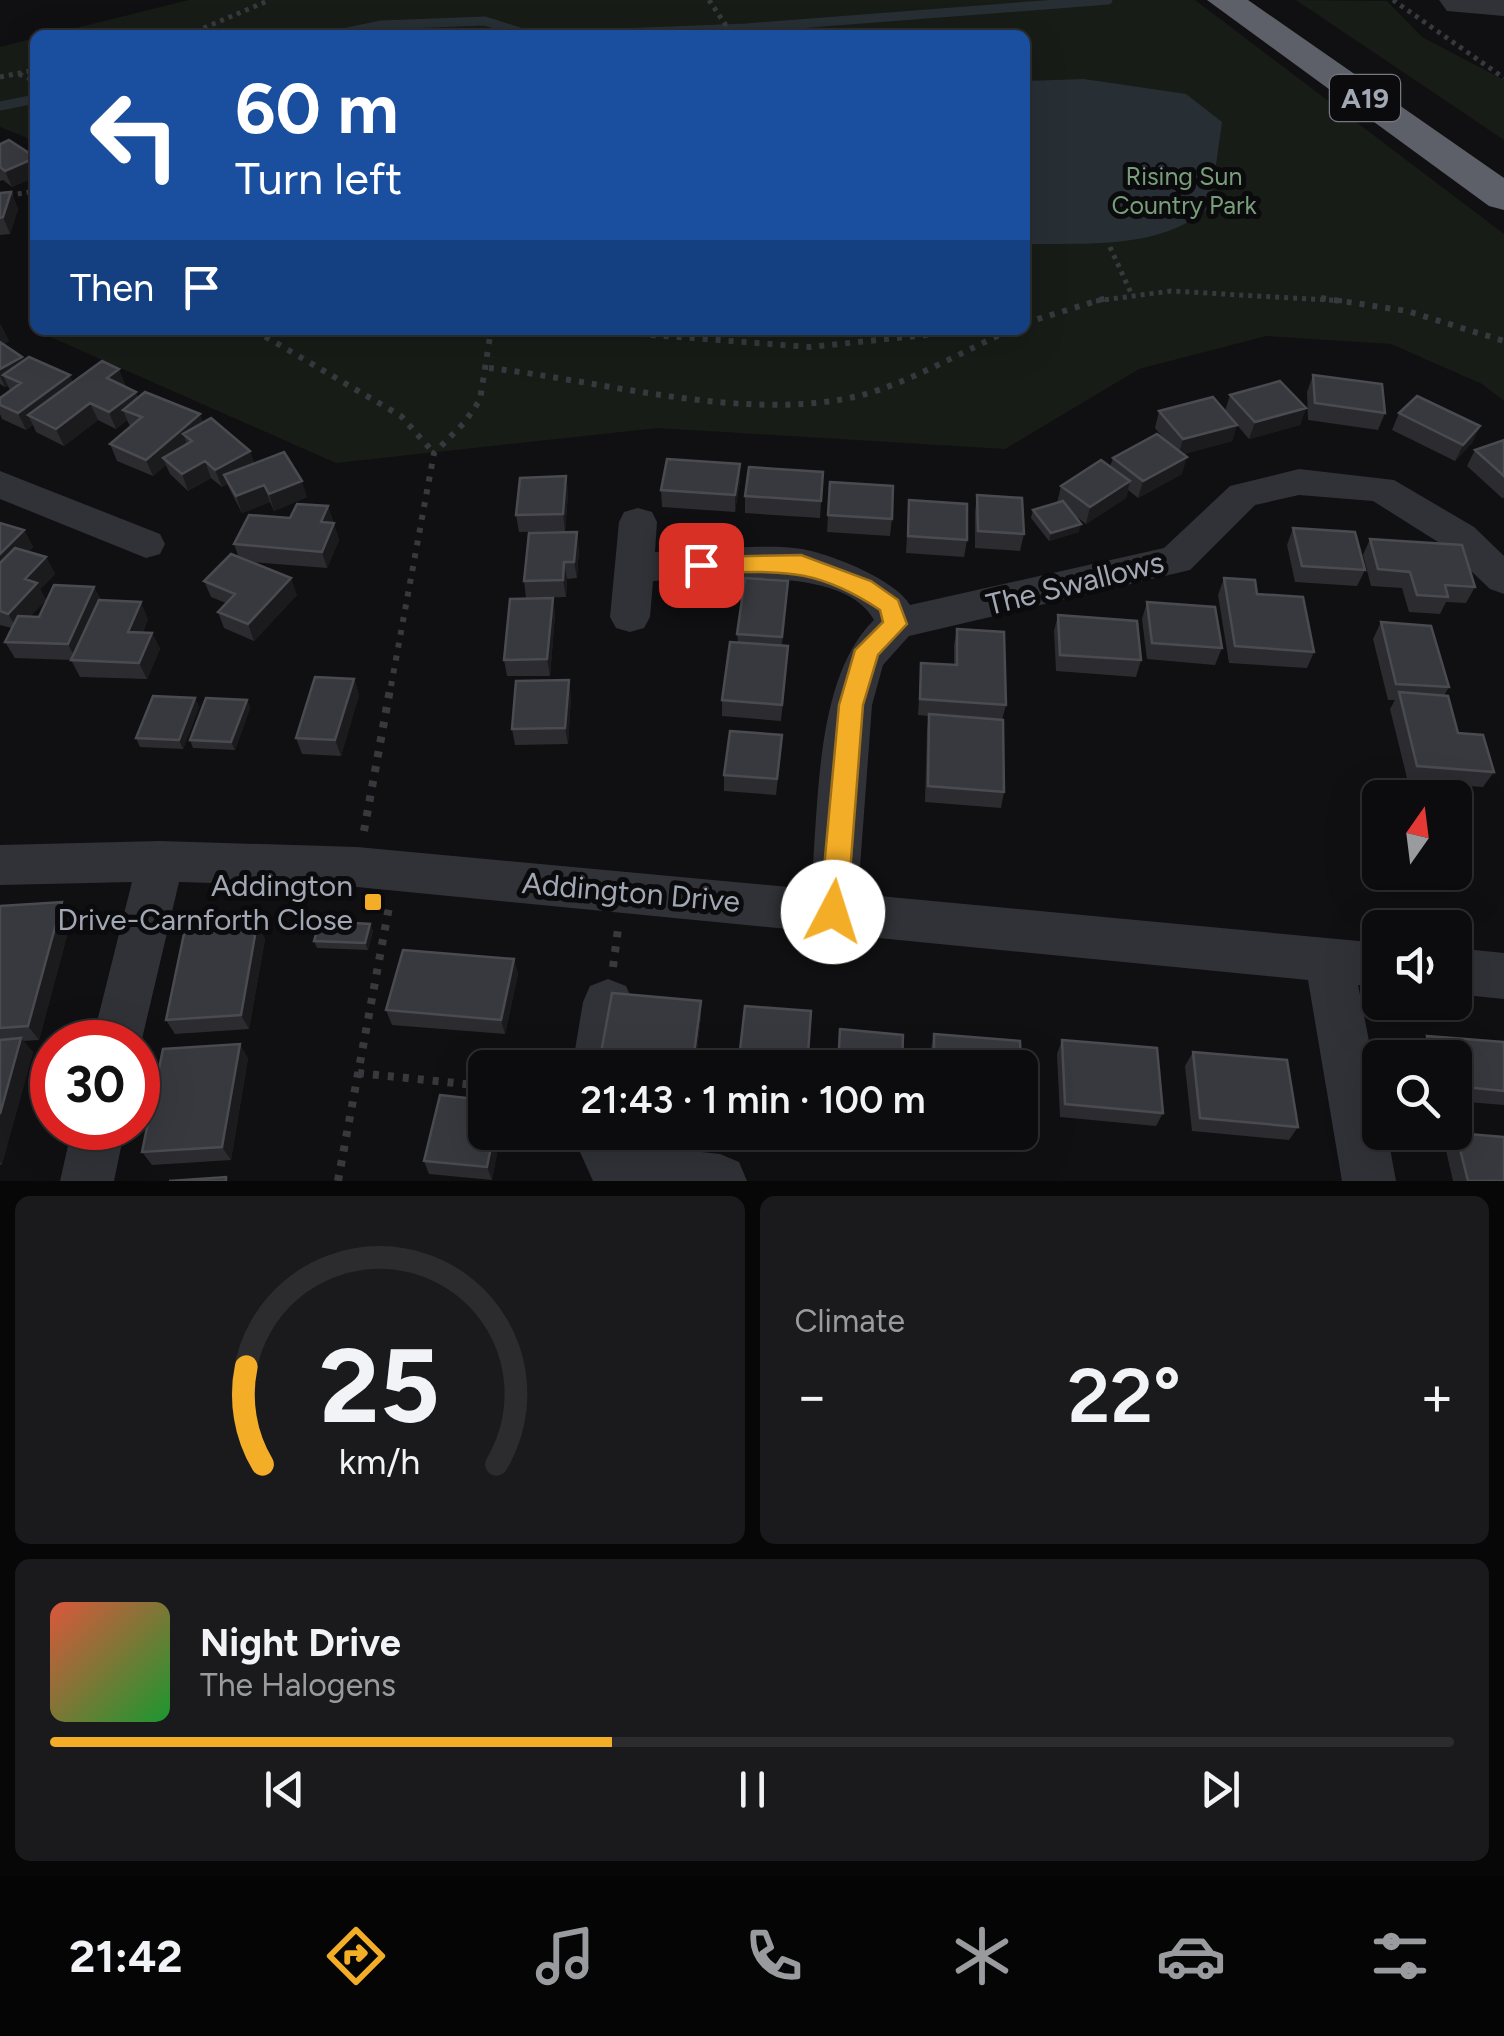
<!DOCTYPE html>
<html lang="en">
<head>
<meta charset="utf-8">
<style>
	body { margin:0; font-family:Figtree,sans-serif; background:#1a1a1c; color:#f1f3f6; height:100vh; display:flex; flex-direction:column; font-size:38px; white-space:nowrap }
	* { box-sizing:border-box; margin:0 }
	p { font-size:32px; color:#9a9b9e }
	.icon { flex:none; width:55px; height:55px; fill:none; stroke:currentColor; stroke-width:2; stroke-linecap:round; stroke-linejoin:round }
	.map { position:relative; height:1181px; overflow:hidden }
	.side { display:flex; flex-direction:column; gap:15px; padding:15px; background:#070708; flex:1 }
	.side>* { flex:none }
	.banner { position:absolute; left:30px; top:30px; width:1000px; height:305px; border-radius:15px; box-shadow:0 10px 40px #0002,0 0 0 2px #2c2c2e; background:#1a4fa0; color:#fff; overflow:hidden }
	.needle { width:65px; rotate:14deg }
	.buttons { position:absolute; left:1362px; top:780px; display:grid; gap:20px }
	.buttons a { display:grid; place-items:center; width:110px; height:110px; border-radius:15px; background:#0c0c0e; box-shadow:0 10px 40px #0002,0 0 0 2px #2c2c2e; font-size:50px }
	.speed { position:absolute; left:30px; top:1020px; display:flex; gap:20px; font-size:50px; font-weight:700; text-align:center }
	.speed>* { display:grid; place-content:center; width:130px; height:130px; border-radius:50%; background:#0c0c0e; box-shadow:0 10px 40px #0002,0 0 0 2px #2c2c2e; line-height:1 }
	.speed .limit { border:15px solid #d22; background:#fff; color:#111 }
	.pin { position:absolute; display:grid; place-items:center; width:85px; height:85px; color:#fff; margin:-42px; border-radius:20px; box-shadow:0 5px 15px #0006 }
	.me { position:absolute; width:110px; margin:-55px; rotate:5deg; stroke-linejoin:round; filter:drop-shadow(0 0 8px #0008) }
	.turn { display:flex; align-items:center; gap:35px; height:210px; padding:0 40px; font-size:45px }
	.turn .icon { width:130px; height:130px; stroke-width:2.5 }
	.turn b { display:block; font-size:70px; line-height:85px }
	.then { display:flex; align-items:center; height:95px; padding:0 40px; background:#0003; gap:20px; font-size:38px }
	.big { font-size:75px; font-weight:600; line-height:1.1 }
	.side .tile { flex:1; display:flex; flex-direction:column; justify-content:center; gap:15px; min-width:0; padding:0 35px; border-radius:15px; background:#1a1a1c }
	.side .dial { align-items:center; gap:0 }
	.dial svg { height:260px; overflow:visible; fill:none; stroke:#2c2c2e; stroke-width:7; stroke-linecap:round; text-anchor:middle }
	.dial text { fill:#f1f3f6; stroke:none }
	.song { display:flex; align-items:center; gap:30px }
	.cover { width:120px; height:120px; border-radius:15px; background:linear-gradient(135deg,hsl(10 70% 55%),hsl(130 70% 35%)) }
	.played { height:10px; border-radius:5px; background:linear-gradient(90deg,#f3ad27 40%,#2c2c2e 40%) }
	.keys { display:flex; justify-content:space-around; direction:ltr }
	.heat { display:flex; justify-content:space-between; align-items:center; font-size:55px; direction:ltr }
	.side .tiles { flex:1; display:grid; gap:15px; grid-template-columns:1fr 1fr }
	.tile:last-child { grid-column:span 2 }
	.trip { position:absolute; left:468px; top:1050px; width:570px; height:100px; border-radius:15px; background:#0c0c0e; box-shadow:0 10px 40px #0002,0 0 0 2px #2c2c2e; font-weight:600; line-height:100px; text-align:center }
	.menu { display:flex; height:160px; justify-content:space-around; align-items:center; background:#050506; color:#9a9b9e }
	.menu .icon { width:70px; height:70px }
	.menu .selected { color:#f3ad27 }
	.menu b { font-size:45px; color:#f1f3f6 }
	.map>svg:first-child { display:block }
</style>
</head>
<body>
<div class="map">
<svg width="1504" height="1181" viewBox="0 0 1504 1181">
	<rect width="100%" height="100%" fill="#101012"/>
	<!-- green -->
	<path fill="#171c17" d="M189 0H1195L1504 234V401L1482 384 1391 344 1266 336 1139 369 1005 449 658 428 336 463 48 336 46 330H1025V35H48Z
		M1296 0 1387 1 1422 37 1504 80V140Z
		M35 38V141L0 127V47Z"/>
	<!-- water -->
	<path fill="#272f35" d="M1084 79 1186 94 1222 122 1210 207C1160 250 1087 243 1025 244V81Z"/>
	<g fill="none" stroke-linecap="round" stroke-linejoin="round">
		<!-- stream -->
		<path stroke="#272f35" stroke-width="9" d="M334 35 381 25 485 21 529 35
			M568 35 746 28 1108 0
			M0 106 35 99"/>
		<!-- path-far2 -->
		<path stroke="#37393e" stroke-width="5" stroke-dasharray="4 5" stroke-linecap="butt" d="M709 0 725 24 720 35
			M1393 0 1504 78
			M187 35 270 0
			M19 74 35 81
			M0 77 35 70
			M0 197 35 191
			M1110 247 1131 293
			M1096 301 1171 291 1345 301"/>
		<!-- path-far1 -->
		<path stroke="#37393e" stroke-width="6" stroke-dasharray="5 8" stroke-linecap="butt" d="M1321 298 1407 311 1504 341
			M1025 323 1106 298
			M254 330 401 416 434 453
			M586 330 810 347 975 330
			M489 368C605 381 749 424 862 395 908 383 966 350 1010 330
			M391 686 434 453 464 423 480 400 491 330"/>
		<!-- path -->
		<path stroke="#37393e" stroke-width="8" stroke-dasharray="6 9" stroke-linecap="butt" d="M364 831 391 684
			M613 967 618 929
			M358 1073 485 1086
			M338 1181 389 907"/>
		<!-- minor -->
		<path fill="#313237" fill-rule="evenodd" d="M1439 0H1504V16L1447 11Z
			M1299 469 1394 480 1474 527 1504 556V594L1490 589 1446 547 1373 501 1299 495 1255 505 1190 570 909 636 883 665 872 705 858 894 1380 943V987L1358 985 1380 1097V1132H1387L1396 1181H1342L1308 980 357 887 179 882 138 1056V1042H92L132 882 0 885V845L160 841 357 847 811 889C819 808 814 678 874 620 844 563 708 580 653 581L650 617 644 628 630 632 616 628 610 617 619 522 624 512 638 508 652 512 657 522 655 552C696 551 765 543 802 549 831 554 896 580 910 605L1164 548 1230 486Z
			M0 471 160 534 165 544 160 554 146 558 0 499Z
			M1455 948 1504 953V999L1455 994Z
			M608 979 626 986 633 1002 624 1068H572L583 1002 590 986Z
			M72 1128H125L114 1181H60Z
			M571 1132H628L636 1145 720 1154 739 1162 747 1181H593Z"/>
		<!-- highway -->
		<path fill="#5d6068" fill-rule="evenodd" d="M1207 0H1248L1504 178V210L1489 206Z"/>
	</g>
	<!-- wall -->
	<path fill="#2c2c30" d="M0 144 35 157V177L12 187 3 180 0 181Z
		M11 192 18 209 10 234 0 235V193Z
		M0 324 9 341 3 344 22 357 23 360 73 382 126 386 125 387 138 397 203 422 250 451 254 463 307 497 274 511 270 502 242 513 227 484 222 487 211 478 188 491 170 474 166 465 153 476 117 461 110 444 130 426 127 420 116 429 98 420 64 446 36 432 33 425 26 430 2 419 0 414V398L10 390 8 386 5 387 0 384Z
		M1313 375 1385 413 1378 430 1308 420 1307 392Z
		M1230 395 1306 408 1300 425 1249 439 1237 425 1232 441 1184 454 1182 474 1138 498 1128 490 1126 498 1086 524 1074 515 1079 532 1049 541 1031 518 1033 510 1057 503 1061 486 1110 467 1113 458 1165 440 1155 428 1159 411H1225Z
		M1399 413 1480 426 1472 443 1455 461 1392 430Z
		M1504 440V498H1502L1467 466 1475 450Z
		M740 464V480L735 512 662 507 661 490Z
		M823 472 820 518 745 513V496Z
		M566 476 568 493 565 531 519 532 516 515Z
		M830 482 892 519 890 536 827 532Z
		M977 495 1024 534 1020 551 975 548V512Z
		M909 500 967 540 964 557 906 553Z
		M328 506 339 540 327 568 250 562 297 595 254 641 224 628 218 612 226 603 211 597 204 581 239 558 234 544 290 518Z
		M0 523 24 530 33 547 28 552 46 557 55 574 40 589 46 600 30 616 39 617 101 601 148 619 143 632 152 633 160 649 147 679 80 677 71 660 15 658 5 642 12 628 0 625Z
		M1293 528 1365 570 1357 586 1295 582 1287 545Z
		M1370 539 1475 587 1466 603 1446 602 1440 614 1409 612 1402 588 1371 586 1363 555Z
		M579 548 577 578 567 579 566 597 526 598 524 581Z
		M1224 578 1257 594 1314 652 1307 668 1229 663 1218 595Z
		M788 581 782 646H788L787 662 781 721 722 716V700L738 642 737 634Z
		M553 598 555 615 550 676H507L504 660Z
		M1147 602 1222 648 1215 665 1147 659 1142 619Z
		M1058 615 1141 660 1136 677 1056 671 1054 631Z
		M1381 622 1449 687 1444 696 1458 733 1494 772 1483 787 1408 782 1390 709 1395 700H1388L1373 639Z
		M957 629 1006 705 1002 720 1004 792 1001 808 925 802 927 730 929 716 918 715 921 663 954 665V645Z
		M354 679 359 695 341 756 302 754 296 738Z
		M571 696 568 744 515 745 512 729Z
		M195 698 199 707 183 749 140 747 136 738Z
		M247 700 250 708 235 750 193 748 190 740Z
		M781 751 776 795 724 791V775Z
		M62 902 72 917 39 1040 23 1041 33 1052 2 1164 0 1165V906Z
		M257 924 265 939 249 1029 175 1034 166 1020Z
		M370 924 373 931 368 950 317 948 314 941Z
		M514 959 518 974 505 1034 392 1025 386 1010Z
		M701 1015 695 1068 604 1067 601 1053Z
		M934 1034 1020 1041 1022 1100 1020 1105V1068H931V1048Z
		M1427 1036 1504 1042V1105L1455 1101V1058H1418L1416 1050Z
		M1062 1040 1163 1113 1156 1126 1060 1117 1057 1054Z
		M1193 1052 1298 1127 1289 1140 1192 1131 1185 1066Z
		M248 1058 231 1160 152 1165 142 1152Z
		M485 1132H501L492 1180 429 1174 424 1161Z
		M1456 1133 1504 1181H1453L1445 1146Z"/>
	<!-- shaded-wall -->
	<path fill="#1b1b1e" d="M35 158V177L12 187 5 171Z
		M11 192 18 209 10 234 3 217Z
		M0 325 9 341 0 345Z
		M22 357 30 374 3 375 8 386 5 387 0 376V369Z
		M119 369 126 386 114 395 107 378Z
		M70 375 77 392 28 415 33 425 26 430 18 413Z
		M136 392 143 408 123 410 127 420 116 429 109 412Z
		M90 403 98 420 64 446 56 429Z
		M1306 408 1300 425 1249 439 1255 422Z
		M200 414 206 430 183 434 188 446 163 458 166 465 153 476 146 460Z
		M1237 425 1232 441 1178 456 1183 439Z
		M1480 426 1472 443 1455 461 1463 445Z
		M250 451 256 468 224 475 227 484 222 487 215 470Z
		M1187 457 1182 474 1138 498 1143 481Z
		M205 461 211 478 188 491 182 474Z
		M740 464V480L735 512V495Z
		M566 476 568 493 565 531 563 514Z
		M302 481 307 497 274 511 269 494Z
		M1130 481 1126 498 1086 524 1090 507Z
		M264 485 270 502 242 513 236 496Z
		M328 506 333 523 321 522Z
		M334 523 339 540 327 568 322 552Z
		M1081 524 1079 532 1049 541 1051 533Z
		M24 530 33 547 0 580V554Z
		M577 532 579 548 577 578 574 562Z
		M46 557 55 574 40 589 46 600 18 630 8 614 25 579Z
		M564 562 567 579 566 597 563 580Z
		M291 578 297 595 254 641 248 624Z
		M788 581 787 597 781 653 782 637Z
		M94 587 103 603 76 660 68 644Z
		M553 598 555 615 550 676 547 659Z
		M141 602 148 619 136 648 128 632Z
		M152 633 160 649 147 679 139 663Z
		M354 679 359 695 341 756 335 740Z
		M569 680 571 696 568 744 565 728Z
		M195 698 199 707 183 749 179 740Z
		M247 700 250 708 235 750 231 742Z
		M62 902 72 917 39 1040 28 1026Z
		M257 924 265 939 249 1029 241 1015Z
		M370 924 373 931 368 950 365 943Z
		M514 959 518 974 505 1034 501 1020Z
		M701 1001V1015L695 1068H694Z
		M21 1038 33 1052 2 1164 0 1162V1114Z
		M240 1044 248 1058 231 1160 222 1147Z
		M494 1132H501L492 1180 487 1167Z"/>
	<!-- building -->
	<path fill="#38393e" stroke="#494b50" stroke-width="2.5" d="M9 140 35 157V158L5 171 0 167V144Z
		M11 192 3 217 0 218V193Z
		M0 342 22 357 0 369Z
		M29 357 70 375 18 413 0 405V398L21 383 3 375Z
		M102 361 119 369 107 378 136 392 109 412 90 403 56 429 28 415Z
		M1313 375 1382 384 1385 413 1315 403Z
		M1280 381 1306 408 1255 422 1230 395Z
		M145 392 200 414 146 460 110 444 142 417 123 410Z
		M1417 396 1480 426 1463 445 1399 413Z
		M1213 397 1237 425 1183 439 1159 411Z
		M211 418 250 451 215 470 205 461 182 474 163 458 192 441 183 434Z
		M1157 434 1187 457 1143 481 1113 458Z
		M1504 440V476L1475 450Z
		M284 452 302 481 269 494 264 485 236 496 224 475Z
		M667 459 740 464 735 495 661 490Z
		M1101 460 1130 481 1090 507 1061 486Z
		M749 467 823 472 821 501 745 496Z
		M566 476 563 514 516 515 520 478Z
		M830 482 893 486 892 519 828 515Z
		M977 495 1022 498 1024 534 978 531Z
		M909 500 967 504V540L908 536Z
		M1063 501 1081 524 1051 533 1033 510Z
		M297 504 328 506 321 522 334 523 322 552 234 544 249 515 290 518Z
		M0 523 24 530 0 554Z
		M1293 528 1355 532 1365 570 1302 566Z
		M577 532 574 562H564L563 580 524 581 529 533Z
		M1370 539 1462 545 1475 587 1445 585 1448 597 1417 595 1410 572 1378 569Z
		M15 548 46 557 25 579 37 583 8 614 0 611V563Z
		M231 554 291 578 248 624 218 612 235 594 204 581Z
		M745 578 788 581 782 637 737 634Z
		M1224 578 1255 580 1257 594 1303 597 1314 652 1235 646Z
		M54 585 94 587 68 644 5 642 18 616 39 617Z
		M553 598 547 659 504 660 510 599Z
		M99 600 141 602 128 632 152 633 139 663 71 660Z
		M1147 602 1215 607 1222 648 1152 643Z
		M1058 615 1137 621 1141 660 1060 655Z
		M1381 622 1431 626 1449 687 1396 684Z
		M957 629 1004 632 1006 705 920 699 921 663 957 665Z
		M730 642 788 646 782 705 722 700Z
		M315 677 354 679 335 740 296 738Z
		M569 680 565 728 512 729 516 681Z
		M1399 692 1448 696 1458 733 1483 735 1494 772 1417 766Z
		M153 696 195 698 179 740 136 738Z
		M206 698 247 700 231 742 190 740Z
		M929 714 1003 720 1004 792 928 786Z
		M730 731 782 735 777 779 724 775Z
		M62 902 28 1026 0 1028V906Z
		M320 921 370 924 365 943 314 941Z
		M257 924 241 1015 166 1020 185 929Z
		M403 950 514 959 501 1020 386 1010Z
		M612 993 701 1001 693 1061 601 1053Z
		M745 1006 811 1011 807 1068H738Z
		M840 1029 903 1035 902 1068H838Z
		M934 1034 1020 1041 1022 1100 1020 1099V1068H934Z
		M1427 1036 1504 1042V1091L1455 1086V1058H1432Z
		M21 1038 0 1114V1040Z
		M1062 1040 1157 1048 1163 1113 1065 1104Z
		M240 1044 222 1147 142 1152 163 1049Z
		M1193 1052 1287 1060 1298 1127 1200 1118Z
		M440 1095 485 1100V1132H494L487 1167 424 1161Z
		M1456 1133 1504 1137V1181H1468Z
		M226 1177V1181H169Z"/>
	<!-- route -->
	<path fill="#f3ad27" stroke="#9e7019" stroke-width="2.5" d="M801 555 871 581 898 600 907 624 878 655 863 705 847 912 843 921 833 924 824 921 820 912 839 705 855 650 883 622 880 610C812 565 778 572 701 573L690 565 701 557Z"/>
	<!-- markers -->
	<rect fill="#f3ad27" stroke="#0b0b0d" stroke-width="4" x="363" y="892" width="20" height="20" rx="5"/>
	<g text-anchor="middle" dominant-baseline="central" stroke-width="10" stroke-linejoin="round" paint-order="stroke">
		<!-- far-park labels -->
		<g font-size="25" fill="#789e7a" stroke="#0b0b0d">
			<text x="1184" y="176">Rising Sun<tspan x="1184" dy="29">Country Park</tspan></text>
		</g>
		<!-- shield labels -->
		<rect fill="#0b0b0d" stroke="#747881" stroke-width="2.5" x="1330" y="75" width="70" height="46" rx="8"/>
		<g font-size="28" font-weight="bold" fill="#a1a7b3">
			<text x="1365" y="98">A19</text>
		</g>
		<!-- street labels -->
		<g font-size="30" fill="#a1a7b3" stroke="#0b0b0d">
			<text transform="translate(1075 583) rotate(-14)">The Swallows</text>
			<text transform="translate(631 892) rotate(5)">Addington Drive</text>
		</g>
		<!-- poi labels -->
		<g font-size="30" fill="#a1a7b3" stroke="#0b0b0d" text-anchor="end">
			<text x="353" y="885">Addington<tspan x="353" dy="34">Drive-Carnforth Close</tspan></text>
		</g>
	</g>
</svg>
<div class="buttons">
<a><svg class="needle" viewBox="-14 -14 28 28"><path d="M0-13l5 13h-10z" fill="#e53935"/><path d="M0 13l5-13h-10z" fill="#9a9b9e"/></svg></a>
<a><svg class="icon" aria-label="sound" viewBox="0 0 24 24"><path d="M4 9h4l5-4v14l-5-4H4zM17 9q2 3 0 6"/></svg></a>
<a><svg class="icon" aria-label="search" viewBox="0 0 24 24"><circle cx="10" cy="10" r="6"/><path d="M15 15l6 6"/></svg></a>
</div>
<div class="speed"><div class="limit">30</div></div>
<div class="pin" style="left:701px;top:565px;background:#d93025"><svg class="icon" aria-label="arrive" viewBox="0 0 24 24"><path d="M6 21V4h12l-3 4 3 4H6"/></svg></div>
<svg class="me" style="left:833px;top:912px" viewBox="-20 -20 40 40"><circle r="19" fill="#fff"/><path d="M0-13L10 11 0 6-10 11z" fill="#f3ad27"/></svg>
<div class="trip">21:43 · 1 min · 100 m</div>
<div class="banner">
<div class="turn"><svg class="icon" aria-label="left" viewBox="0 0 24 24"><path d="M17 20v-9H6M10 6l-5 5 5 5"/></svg><div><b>60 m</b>Turn left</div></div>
<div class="then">Then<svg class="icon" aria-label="arrive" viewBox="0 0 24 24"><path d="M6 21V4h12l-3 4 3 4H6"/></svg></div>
</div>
</div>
<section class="side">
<div class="tiles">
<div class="tile dial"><svg viewBox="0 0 100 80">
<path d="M14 69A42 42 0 1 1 86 69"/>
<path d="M14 69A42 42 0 0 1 9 39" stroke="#f3ad27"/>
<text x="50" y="56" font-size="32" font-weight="700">25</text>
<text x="50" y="72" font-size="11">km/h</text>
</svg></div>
<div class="tile"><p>Climate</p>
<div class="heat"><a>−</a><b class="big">22°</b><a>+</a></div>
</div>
<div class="tile">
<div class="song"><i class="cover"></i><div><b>Night Drive</b><p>The Halogens</p></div></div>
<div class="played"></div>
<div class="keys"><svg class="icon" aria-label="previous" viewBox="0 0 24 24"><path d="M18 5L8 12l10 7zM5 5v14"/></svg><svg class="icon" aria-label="pause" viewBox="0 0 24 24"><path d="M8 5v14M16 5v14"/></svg><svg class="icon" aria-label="next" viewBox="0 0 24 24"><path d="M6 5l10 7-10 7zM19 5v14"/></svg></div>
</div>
</div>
</section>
<nav class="menu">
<b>21:42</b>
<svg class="icon selected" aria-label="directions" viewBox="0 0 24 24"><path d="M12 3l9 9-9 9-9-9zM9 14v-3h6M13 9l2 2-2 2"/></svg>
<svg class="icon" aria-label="music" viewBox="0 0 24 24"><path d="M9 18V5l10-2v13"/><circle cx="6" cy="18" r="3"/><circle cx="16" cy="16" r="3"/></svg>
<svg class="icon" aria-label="phone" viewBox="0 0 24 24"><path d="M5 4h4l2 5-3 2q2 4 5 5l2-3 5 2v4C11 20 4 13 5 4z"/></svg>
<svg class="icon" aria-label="climate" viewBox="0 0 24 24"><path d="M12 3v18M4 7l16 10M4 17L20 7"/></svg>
<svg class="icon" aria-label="car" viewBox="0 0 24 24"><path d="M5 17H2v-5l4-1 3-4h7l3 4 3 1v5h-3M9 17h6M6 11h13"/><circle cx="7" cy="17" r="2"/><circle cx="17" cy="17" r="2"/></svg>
<svg class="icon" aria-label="filters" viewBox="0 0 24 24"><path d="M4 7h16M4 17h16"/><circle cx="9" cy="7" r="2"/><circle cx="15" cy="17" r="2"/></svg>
</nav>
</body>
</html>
